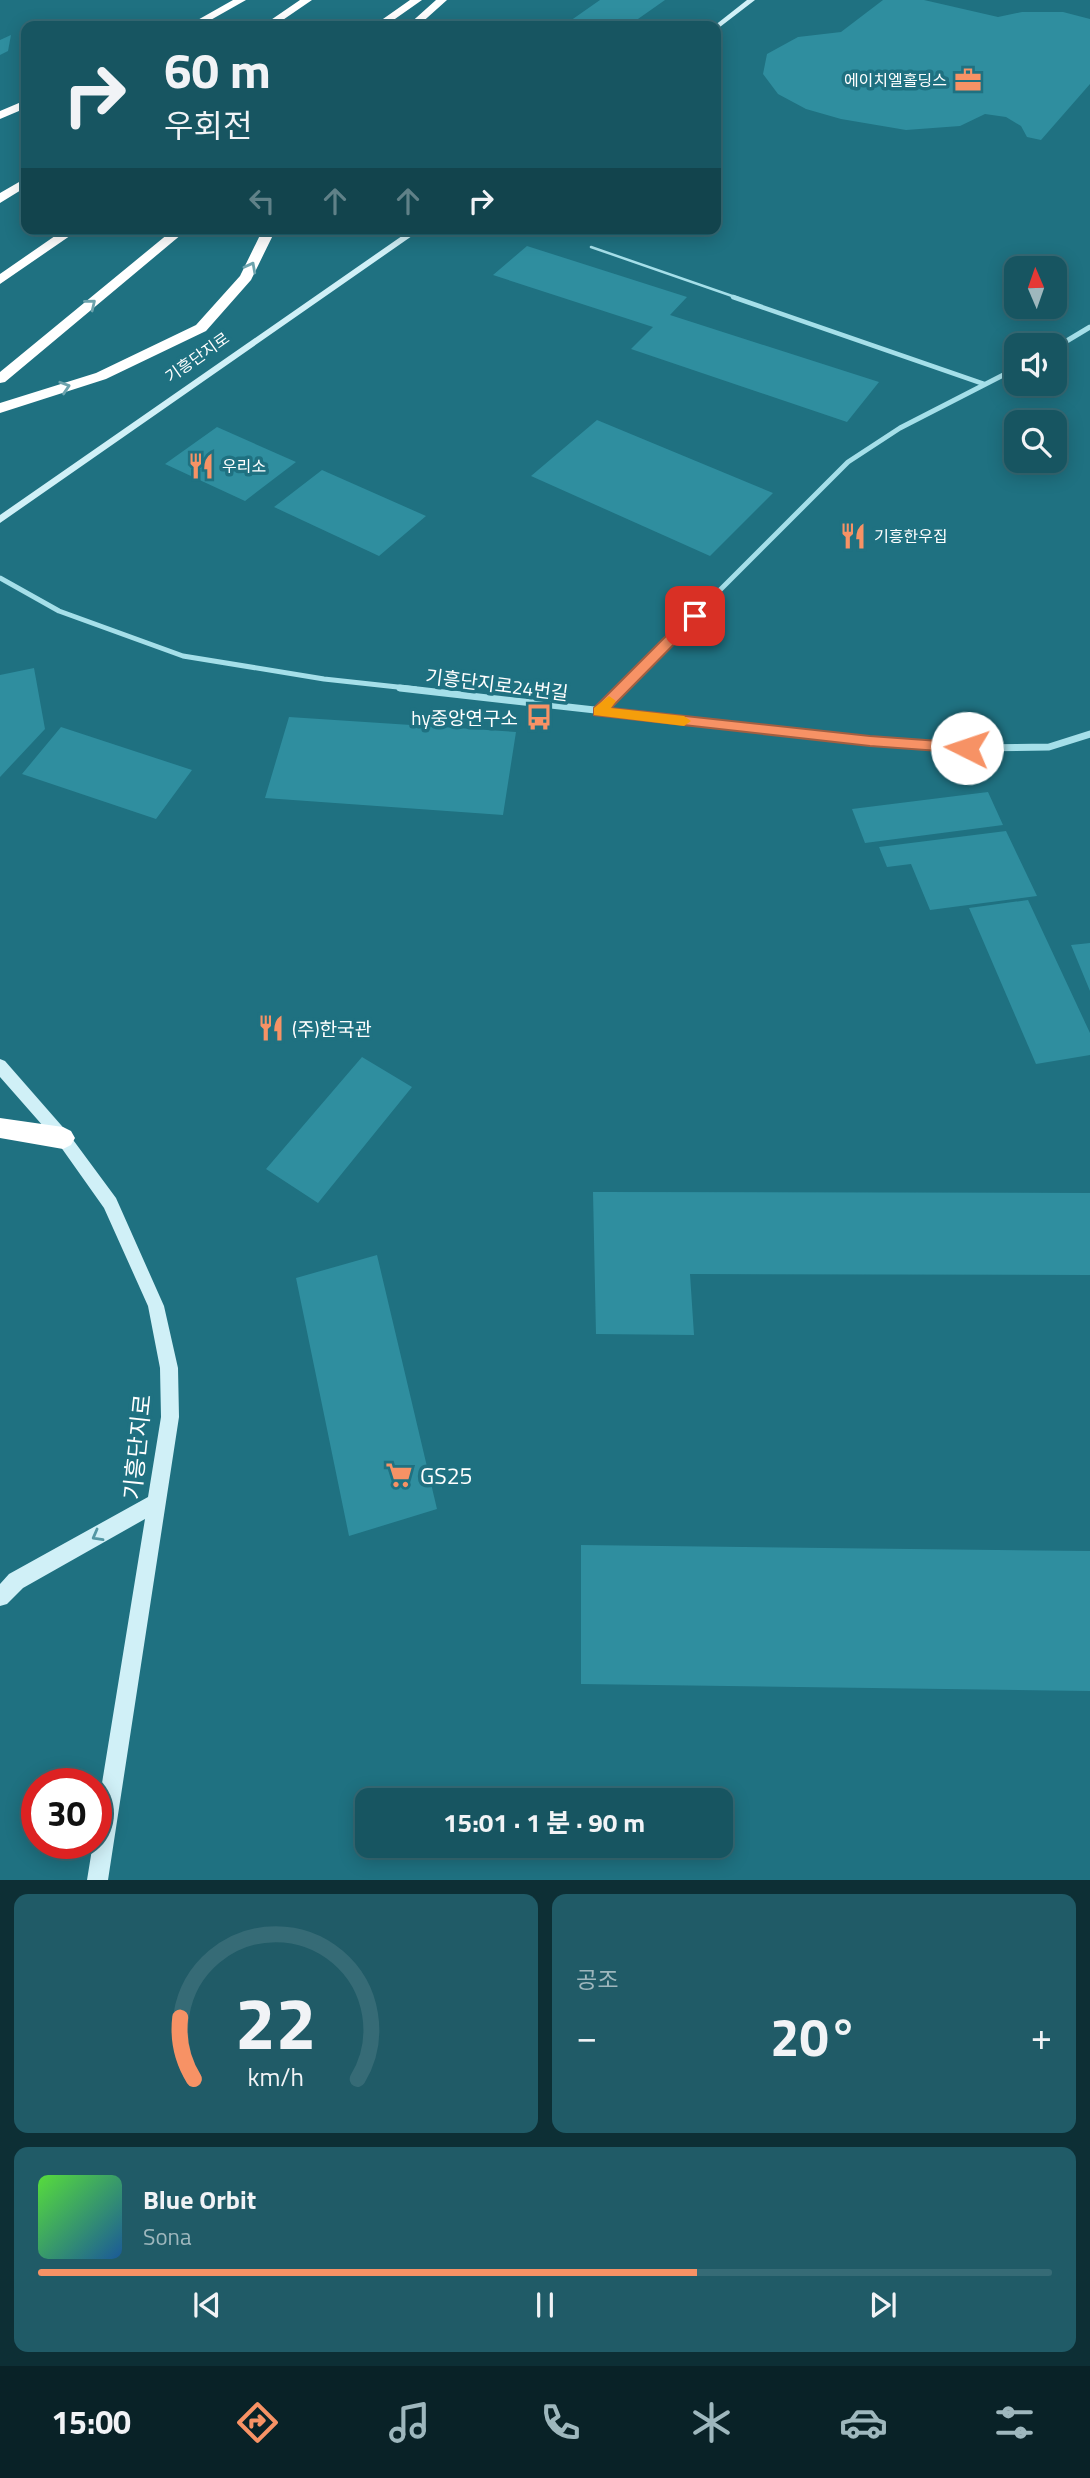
<!DOCTYPE html>
<html lang="ko">
<head>
<meta charset="utf-8">
<style>
	body { margin:0; font-family:"Titillium Web","Noto Sans KR",sans-serif; background:#205b67; color:#f1f3f6; height:100vh; display:flex; flex-direction:column; font-size:26px; white-space:nowrap }
	* { box-sizing:border-box; margin:0 }
	p { font-size:23px; color:#9eb7bd }
	.icon { flex:none; width:38px; height:38px; fill:none; stroke:currentColor; stroke-width:2; stroke-linecap:round; stroke-linejoin:round }
	.map { position:relative; height:1880px; overflow:hidden }
	.details { display:flex; flex-direction:column; gap:14px; padding:14px; background:#0d2f35; flex:1 }
	.details>* { flex:none }
	.top-card { position:absolute; left:21px; top:21px; width:700px; height:214px; border-radius:14px; box-shadow:0 4px 18px #0003,0 0 0 2px #366b76; background:#175561; color:#f1f3f6; overflow:hidden }
	.needle { width:46px; rotate:358deg }
	.buttons { position:absolute; left:1004px; top:256px; display:grid; gap:14px }
	.buttons a { display:grid; place-items:center; width:63px; height:63px; border-radius:14px; background:#175561; box-shadow:0 4px 18px #0003,0 0 0 2px #366b76; font-size:35px }
	.speed { position:absolute; left:21px; top:1768px; display:flex; gap:14px; font-size:35px; font-weight:700; text-align:center }
	.speed>* { display:grid; place-content:center; width:91px; height:91px; border-radius:50%; background:#175561; box-shadow:0 4px 18px #0003,0 0 0 2px #366b76; line-height:1 }
	.speed .limit { border:10px solid #d22; background:#fff; color:#111 }
	.pin { position:absolute; display:grid; place-items:center; width:60px; height:60px; color:#fff; margin:-30px; border-radius:14px; box-shadow:0 4px 10px #0006 }
	.me { position:absolute; width:77px; margin:-38px; rotate:274deg; stroke-linejoin:round; filter:drop-shadow(0 0 5px #0008) }
	.turn { display:flex; align-items:center; gap:24px; height:147px; padding:0 28px; font-size:32px }
	.turn .icon { width:91px; height:91px; stroke-width:2.5 }
	.turn b { display:block; font-size:49px; line-height:60px }
	.lanes { display:flex; align-items:center; height:66px; padding:0 28px; background:#0003; justify-content:center; gap:35px; direction:ltr }
	.lanes .off { opacity:.35 }
	.big { font-size:52px; font-weight:700; line-height:1.1 }
	.details .tile { flex:1; display:flex; flex-direction:column; justify-content:center; gap:10px; min-width:0; padding:0 24px; border-radius:14px; background:#205b67 }
	.details .dial { align-items:center; gap:0 }
	.dial svg { height:182px; overflow:visible; fill:none; stroke:#366b76; stroke-width:7; stroke-linecap:round; text-anchor:middle }
	.dial text { fill:#f1f3f6; stroke:none }
	.song { display:flex; align-items:center; gap:21px }
	.cover { width:84px; height:84px; border-radius:10px; background:linear-gradient(135deg,hsl(110 70% 55%),hsl(210 70% 35%)) }
	.played { height:7px; border-radius:4px; background:linear-gradient(90deg,#f79265 65%,#366b76 65%) }
	.keys { display:flex; justify-content:space-around; direction:ltr }
	.heat { display:flex; justify-content:space-between; align-items:center; font-size:38px; direction:ltr }
	.details .tiles { flex:1; display:grid; gap:14px; grid-template-columns:1fr 1fr }
	.tile:last-child { grid-column:span 2 }
	.trip { position:absolute; left:355px; top:1788px; width:378px; height:70px; border-radius:14px; background:#175561; box-shadow:0 4px 18px #0003,0 0 0 2px #366b76; font-weight:700; line-height:70px; text-align:center }
	.dock { display:flex; height:112px; justify-content:space-around; align-items:center; background:#092227; color:#9eb7bd }
	.dock .icon { width:49px; height:49px }
	.dock .on { color:#f79265 }
	.dock b { font-size:32px; color:#f1f3f6 }
	.map>svg:first-child { display:block }
</style>
</head>
<body>
<div class="map">
<svg width="1090" height="1880" viewBox="0 0 1090 1880">
	<rect width="100%" height="100%" fill="#1f7181"/>
	<!-- building -->
	<path fill="#2f8e9f" d="M600 0H665L628 26H592L570 21Z
		M883 0H924L998 17 1022 12H1063L1090 19V84L1041 140 1027 137 1021 126 1006 117 985 114 960 126 906 130 841 119 806 109 778 94 763 74 767 54 798 37 841 32Z
		M11 35 8 51 0 55V40Z
		M527 246 687 297 670 315 879 382 847 422 631 349 653 327 493 275Z
		M597 420 773 493 710 556 531 476Z
		M217 427 296 462 245 501 165 464Z
		M322 470 426 516 379 556 274 507Z
		M34 668 45 729 0 777V675Z
		M289 717 516 732 503 815 265 798Z
		M61 727 192 770 156 819 22 774Z
		M988 792 1003 825 865 843 852 809Z
		M1006 831 1037 896 930 910 911 864 887 867 879 847Z
		M1028 900 1090 1033V1055L1036 1064 969 908Z
		M1090 943V991L1071 945Z
		M362 1057 412 1087 318 1203 266 1169Z
		M593 1192 1090 1193V1275L690 1274 694 1335 596 1334Z
		M377 1255 437 1509 349 1536 296 1278Z
		M581 1545 1090 1551V1691L581 1684Z"/>
	<g fill="none" stroke-linecap="round" stroke-linejoin="round">
		<!-- lane-far1 -->
		<path stroke="#a5dfe9" stroke-width="2.5" d="M591 247 738 298"/>
		<!-- lane -->
		<path stroke="#a5dfe9" stroke-width="4.5" d="M733 297 984 384"/>
		<!-- street-far1 -->
		<path stroke="#a5dfe9" stroke-width="5" d="M1055 348 1090 327
			M0 578 59 611 183 656 324 679 416 689
			M621 689 848 462 900 428 1017 368"/>
		<!-- street -->
		<path stroke="#a5dfe9" stroke-width="7" d="M400 688 870 741 967 748 1049 747 1090 734
			M598 712 622 688"/>
		<!-- secondary -->
		<path fill="#d0f0f7" fill-rule="evenodd" d="M747 0H755L716 30V26H714Z
			M412 229H422L0 523V515Z
			M0 1059 5 1061 68 1133 116 1198 164 1306 178 1368 179 1417 108 1880H87L93 1843H96V1820L145 1519 23 1588 7 1604 0 1606V1584L9 1574 148 1497 161 1417 160 1368 148 1306 104 1208 58 1143 0 1077Z"/>
		<!-- highway -->
		<path fill="#fff" fill-rule="evenodd" d="M233 0H246L200 26H187Z
			M300 0H312L274 26H262Z
			M410 0H422L385 26H373Z
			M436 0H447L418 26H407Z
			M26 100V108L0 119V111Z
			M26 178V187L0 203V193Z
			M65 229H80L0 284V274Z
			M174 229H188L5 382 0 383V372Z
			M263 229H276L251 280 206 331 106 379 0 413V403L96 373 196 325 240 276Z
			M0 1118 63 1127 71 1131 75 1138 71 1145 63 1149 0 1138Z"/>
	</g>
	<!-- one-way arrows -->
	<defs><path id="oneway-chevron" d="M-2-3.5L2.5 0L-2 3.5" fill="none" stroke-width="1.6" stroke-linecap="round" stroke-linejoin="round" transform="scale(1.75)"/></defs>
	<g stroke="#6da3ad">
		<use href="#oneway-chevron" transform="translate(251 267) rotate(-62)"/>
		<use href="#oneway-chevron" transform="translate(91 304) rotate(-39)"/>
		<use href="#oneway-chevron" transform="translate(65 387) rotate(-18)"/>
	</g>
	<use stroke="#5497a4" href="#oneway-chevron" transform="translate(97 1536) rotate(151)"/>
	<!-- route -->
	<path fill="#f79265" stroke="#a15f42" stroke-width="2" d="M695 611 699 612V619L611 708 870 736 967 743 974 748 967 753 870 746 594 715V708L690 612Z"/>
	<!-- slow -->
	<path fill="#f59e0b" d="M609 696 616 701 611 708 684 716 691 721 684 726 594 715V708Z"/>
	<!-- icons -->
	<defs>
		<g id="office-bare" transform="scale(2.1)"><path d="M-6-3h4V-5.5h4V-3h4V5H-6ZM-1-4.5V-3h2v-1.5ZM-6 0V1H6V0Z" fill="#f79265" stroke="#1f7181" stroke-width="2.5" paint-order="stroke"/></g>
		<g id="restaurant-bare" transform="scale(2.1)"><path d="M-5-6h1v4h1v-4h1v4h1v-4h1v5L-1.5 .5V6h-2V.5L-5-1ZM5-6V6H3V1.5H1.5Q1.5-4 5-6Z" fill="#f79265" stroke="#1f7181" stroke-width="2.5" paint-order="stroke"/></g>
		<g id="bus-bare" transform="scale(2.1)"><path d="M-5-6H5V4H4V6H2V4H-2V6H-4V4H-5ZM-3.5-4V0h7V-4ZM-3.5 1.2v1.5H-2V1.2ZM2 1.2v1.5H3.5V1.2Z" fill="#f79265" stroke="#1f7181" stroke-width="2.5" paint-order="stroke"/></g>
		<g id="supermarket-bare" transform="scale(2.1)"><path d="M-6-5.5h2.5l.6 2H6L4.5 2H-2.5L-4.4-4H-6ZM-1.5 3.2a1.3 1.3 0 1 0 .1 0ZM3 3.2a1.3 1.3 0 1 0 .1 0Z" fill="#f79265" stroke="#1f7181" stroke-width="2.5" paint-order="stroke"/></g>
	</defs>
	<g fill-rule="evenodd">
		<use href="#office-bare" x="968" y="80"/>
		<use href="#restaurant-bare" x="201" y="466"/>
		<use href="#restaurant-bare" x="853" y="536"/>
		<use href="#bus-bare" x="539" y="717"/>
		<use href="#restaurant-bare" x="271" y="1028"/>
		<use href="#supermarket-bare" x="399" y="1475"/>
	</g>
	<g text-anchor="middle" dominant-baseline="central" stroke-width="7" stroke-linejoin="round" paint-order="stroke">
		<!-- far-poi labels -->
		<g font-size="16" fill="#fff" stroke="#1f7181" text-anchor="start">
			<text x="947" y="80" text-anchor="end">에이치엘홀딩스</text>
			<text x="222" y="466">우리소</text>
			<text x="874" y="536">기흥한우집</text>
		</g>
		<!-- far-street labels -->
		<g font-size="16" fill="#fff" stroke="#1f7181">
			<text transform="translate(197 357) rotate(-35)">기흥단지로</text>
		</g>
		<!-- street labels -->
		<g font-size="19" fill="#fff" stroke="#1f7181">
			<text transform="translate(497 684) rotate(7)">기흥단지로24번길</text>
		</g>
		<!-- poi labels -->
		<g font-size="19" fill="#fff" stroke="#1f7181" text-anchor="end">
			<text x="518" y="717">hy중앙연구소</text>
			<text x="292" y="1028" text-anchor="start">(주)한국관</text>
		</g>
		<!-- near-street labels -->
		<g font-size="23" fill="#fff" stroke="#1f7181">
			<text transform="translate(137 1447) rotate(-84)">기흥단지로</text>
		</g>
		<!-- near-poi labels -->
		<g font-size="23" fill="#fff" stroke="#1f7181" text-anchor="start">
			<text x="420" y="1475">GS25</text>
		</g>
	</g>
</svg>
<div class="buttons">
<a><svg class="needle" viewBox="-14 -14 28 28"><path d="M0-13l5 13h-10z" fill="#e53935"/><path d="M0 13l5-13h-10z" fill="#9eb7bd"/></svg></a>
<a><svg class="icon" aria-label="sound" viewBox="0 0 24 24"><path d="M4 9h4l5-4v14l-5-4H4zM17 9q2 3 0 6"/></svg></a>
<a><svg class="icon" aria-label="search" viewBox="0 0 24 24"><circle cx="10" cy="10" r="6"/><path d="M15 15l6 6"/></svg></a>
</div>
<div class="speed"><div class="limit">30</div></div>
<div class="pin" style="left:695px;top:616px;background:#d93025"><svg class="icon" aria-label="arrive" viewBox="0 0 24 24"><path d="M6 21V4h12l-3 4 3 4H6"/></svg></div>
<svg class="me" style="left:967px;top:748px" viewBox="-20 -20 40 40"><circle r="19" fill="#fff"/><path d="M0-13L10 11 0 6-10 11z" fill="#f79265"/></svg>
<div class="trip">15:01 · 1 분 · 90 m</div>
<div class="top-card">
<div class="turn"><svg class="icon" aria-label="right" viewBox="0 0 24 24"><path d="M7 20v-9h11M14 6l5 5-5 5"/></svg><div><b>60 m</b>우회전</div></div>
<div class="lanes"><svg class="icon off" aria-label="left" viewBox="0 0 24 24"><path d="M17 20v-9H6M10 6l-5 5 5 5"/></svg><svg class="icon off" aria-label="ahead" viewBox="0 0 24 24"><path d="M12 20V5M6 11l6-6 6 6"/></svg><svg class="icon off" aria-label="ahead" viewBox="0 0 24 24"><path d="M12 20V5M6 11l6-6 6 6"/></svg><svg class="icon" aria-label="right" viewBox="0 0 24 24"><path d="M7 20v-9h11M14 6l5 5-5 5"/></svg></div>
</div>
</div>
<section class="details">
<div class="tiles">
<div class="tile dial"><svg viewBox="0 0 100 80">
<path d="M14 69A42 42 0 1 1 86 69"/>
<path d="M14 69A42 42 0 0 1 8 42" stroke="#f79265"/>
<text x="50" y="56" font-size="32" font-weight="700">22</text>
<text x="50" y="72" font-size="11">km/h</text>
</svg></div>
<div class="tile"><p>공조</p>
<div class="heat"><a>−</a><b class="big">20°</b><a>+</a></div>
</div>
<div class="tile">
<div class="song"><i class="cover"></i><div><b>Blue Orbit</b><p>Sona</p></div></div>
<div class="played"></div>
<div class="keys"><svg class="icon" aria-label="previous" viewBox="0 0 24 24"><path d="M18 5L8 12l10 7zM5 5v14"/></svg><svg class="icon" aria-label="pause" viewBox="0 0 24 24"><path d="M8 5v14M16 5v14"/></svg><svg class="icon" aria-label="next" viewBox="0 0 24 24"><path d="M6 5l10 7-10 7zM19 5v14"/></svg></div>
</div>
</div>
</section>
<nav class="dock">
<b>15:00</b>
<svg class="icon on" aria-label="directions" viewBox="0 0 24 24"><path d="M12 3l9 9-9 9-9-9zM9 14v-3h6M13 9l2 2-2 2"/></svg>
<svg class="icon" aria-label="music" viewBox="0 0 24 24"><path d="M9 18V5l10-2v13"/><circle cx="6" cy="18" r="3"/><circle cx="16" cy="16" r="3"/></svg>
<svg class="icon" aria-label="phone" viewBox="0 0 24 24"><path d="M5 4h4l2 5-3 2q2 4 5 5l2-3 5 2v4C11 20 4 13 5 4z"/></svg>
<svg class="icon" aria-label="climate" viewBox="0 0 24 24"><path d="M12 3v18M4 7l16 10M4 17L20 7"/></svg>
<svg class="icon" aria-label="car" viewBox="0 0 24 24"><path d="M5 17H2v-5l4-1 3-4h7l3 4 3 1v5h-3M9 17h6M6 11h13"/><circle cx="7" cy="17" r="2"/><circle cx="17" cy="17" r="2"/></svg>
<svg class="icon" aria-label="filters" viewBox="0 0 24 24"><path d="M4 7h16M4 17h16"/><circle cx="9" cy="7" r="2"/><circle cx="15" cy="17" r="2"/></svg>
</nav>
</body>
</html>
